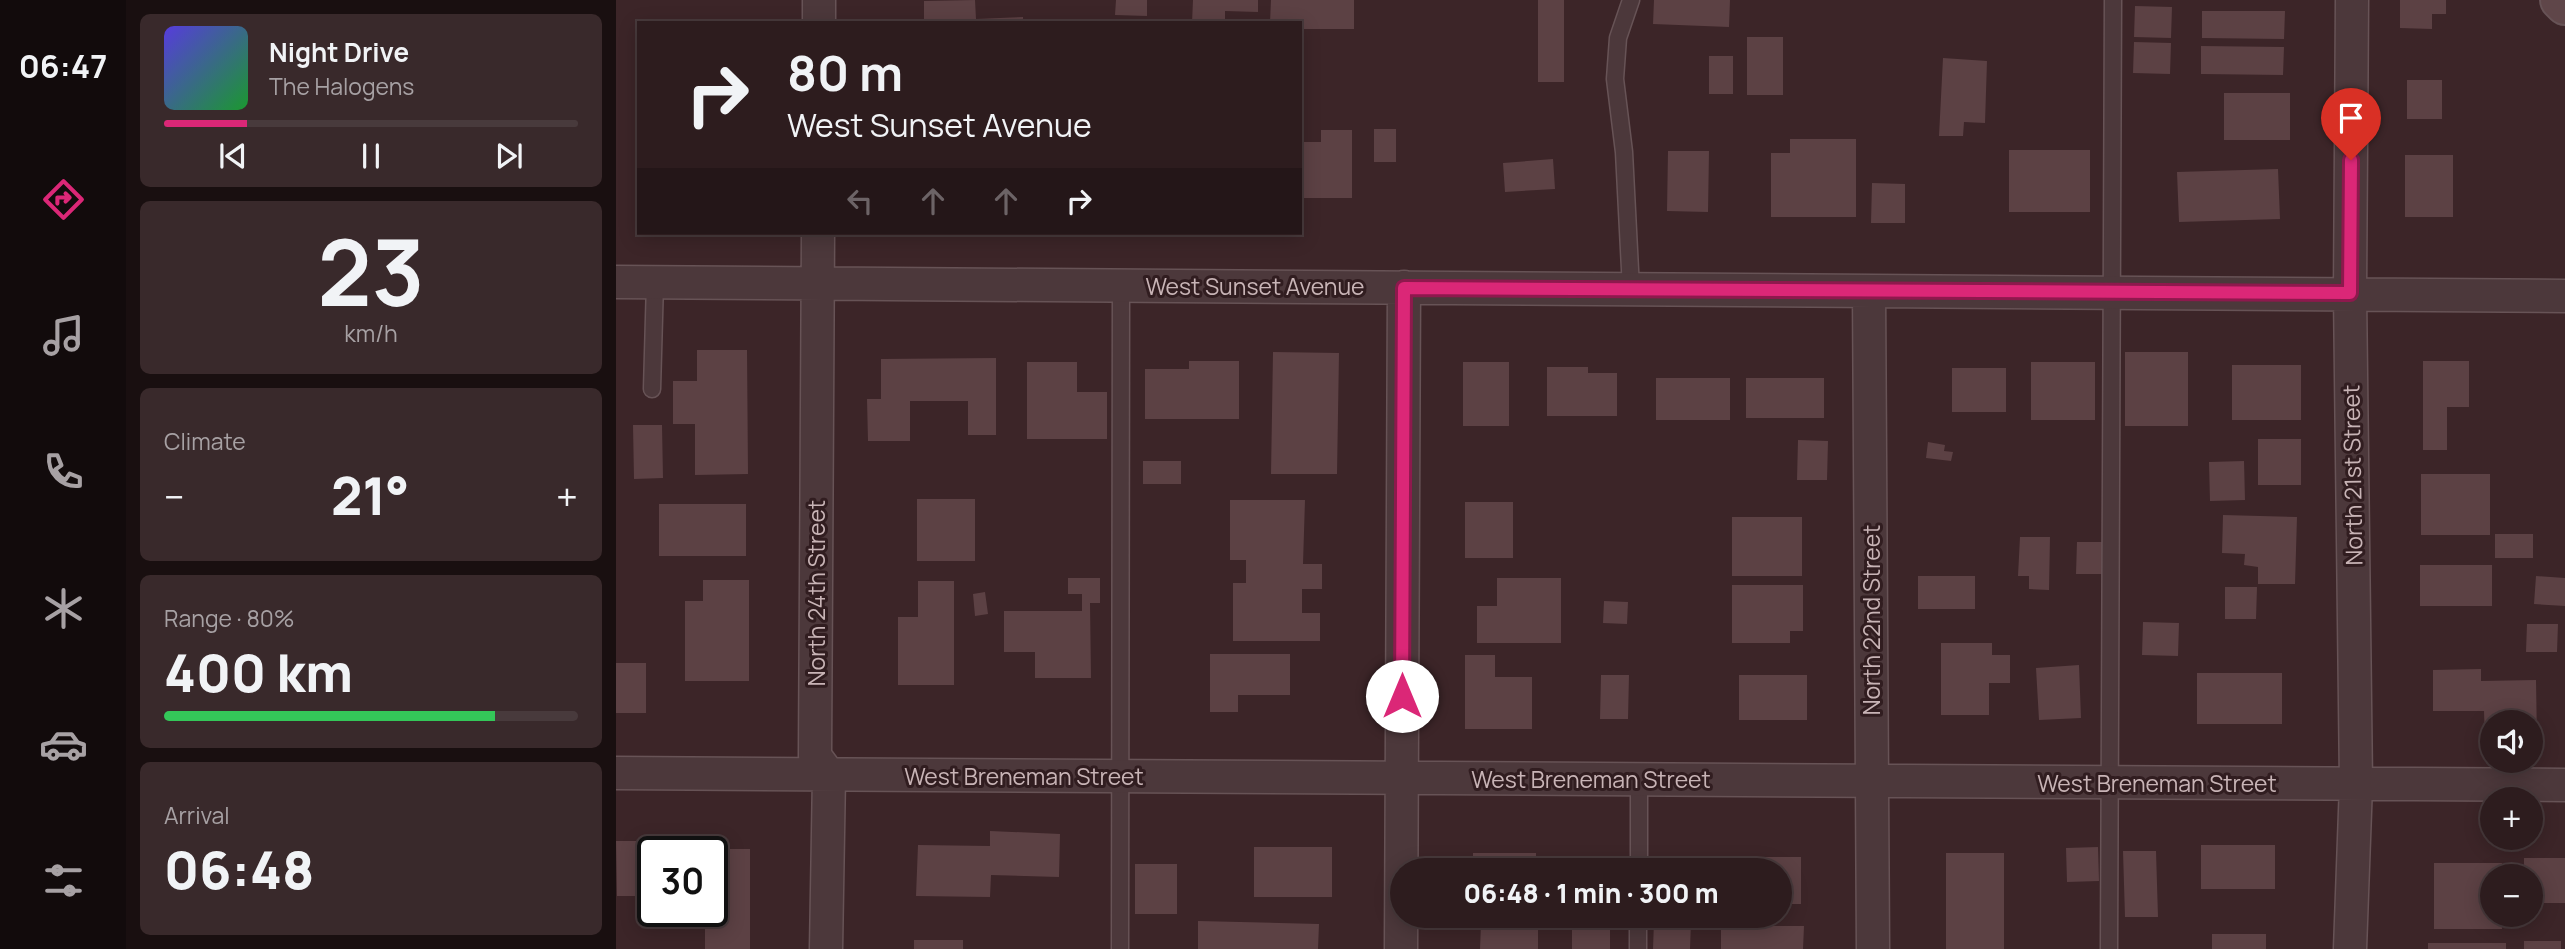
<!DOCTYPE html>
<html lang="en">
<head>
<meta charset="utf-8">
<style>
	body { margin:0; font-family:Manrope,sans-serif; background:#39292b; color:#f1f3f6; height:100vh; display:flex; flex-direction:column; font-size:26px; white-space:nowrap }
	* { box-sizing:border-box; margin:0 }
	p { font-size:23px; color:#a7a1a4 }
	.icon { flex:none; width:38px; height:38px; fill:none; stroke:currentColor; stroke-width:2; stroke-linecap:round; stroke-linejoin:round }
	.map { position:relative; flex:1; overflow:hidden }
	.details { display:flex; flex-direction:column; gap:14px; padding:14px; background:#190f10; width:490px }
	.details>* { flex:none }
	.guide { position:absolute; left:21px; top:21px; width:665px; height:214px; border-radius:0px; box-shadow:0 4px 18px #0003,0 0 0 2px #483a3c; background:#2d1c1e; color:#f1f3f6; overflow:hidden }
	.tools { position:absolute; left:1864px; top:710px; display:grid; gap:14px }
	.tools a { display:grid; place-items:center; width:63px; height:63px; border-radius:50%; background:#2d1c1e; box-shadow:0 4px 18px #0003,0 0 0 2px #483a3c; font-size:35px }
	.speed { position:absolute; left:21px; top:836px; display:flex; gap:14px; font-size:35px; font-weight:700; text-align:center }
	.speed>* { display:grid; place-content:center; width:91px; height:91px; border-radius:50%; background:#2d1c1e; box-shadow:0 4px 18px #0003,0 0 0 2px #483a3c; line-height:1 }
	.speed .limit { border:4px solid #111; border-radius:10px; background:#fff; color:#111 }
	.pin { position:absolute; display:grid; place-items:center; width:60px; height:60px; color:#fff; margin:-72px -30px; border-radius:50% 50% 50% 0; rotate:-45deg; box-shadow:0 0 7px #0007 }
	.pin .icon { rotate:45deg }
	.me { position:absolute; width:77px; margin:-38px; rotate:0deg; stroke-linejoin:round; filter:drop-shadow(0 0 5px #0008) }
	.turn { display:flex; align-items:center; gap:24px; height:147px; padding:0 35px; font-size:32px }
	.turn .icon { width:91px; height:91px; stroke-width:2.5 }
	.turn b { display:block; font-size:49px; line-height:60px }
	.lanes { display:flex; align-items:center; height:66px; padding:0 35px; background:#0003; justify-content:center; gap:35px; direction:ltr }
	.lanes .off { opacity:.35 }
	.big { font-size:52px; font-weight:800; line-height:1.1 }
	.details .card { flex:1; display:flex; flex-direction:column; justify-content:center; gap:10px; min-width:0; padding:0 24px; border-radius:10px; background:#39292b }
	.details .dial { align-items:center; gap:0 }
	.dial b { font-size:91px; line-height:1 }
	.song { display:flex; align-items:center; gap:21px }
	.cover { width:84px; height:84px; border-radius:10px; background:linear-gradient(135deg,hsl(250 70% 55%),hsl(130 70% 35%)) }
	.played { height:7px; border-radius:4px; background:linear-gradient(90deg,#db2777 20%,#483a3c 20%) }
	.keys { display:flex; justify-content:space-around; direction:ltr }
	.heat { display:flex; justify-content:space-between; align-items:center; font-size:38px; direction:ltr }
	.charge { height:10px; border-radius:5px; background:linear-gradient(90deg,#34c759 80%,#483a3c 0) }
	.trip { position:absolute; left:774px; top:858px; width:402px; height:70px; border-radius:35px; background:#2d1c1e; box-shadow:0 4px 18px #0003,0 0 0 2px #483a3c; font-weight:800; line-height:70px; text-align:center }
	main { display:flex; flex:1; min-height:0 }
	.dock { display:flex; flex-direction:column; width:126px; justify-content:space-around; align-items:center; background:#120b0c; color:#a7a1a4 }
	.dock .icon { width:49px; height:49px }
	.dock .selected { color:#db2777 }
	.dock b { font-size:32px; color:#f1f3f6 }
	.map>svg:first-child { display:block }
</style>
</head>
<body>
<main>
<nav class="dock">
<b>06:47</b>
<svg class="icon selected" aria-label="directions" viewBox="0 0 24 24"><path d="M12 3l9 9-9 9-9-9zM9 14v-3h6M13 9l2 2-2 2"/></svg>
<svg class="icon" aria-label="music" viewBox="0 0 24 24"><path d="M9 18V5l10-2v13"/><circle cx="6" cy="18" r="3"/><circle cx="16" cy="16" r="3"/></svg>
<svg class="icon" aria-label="phone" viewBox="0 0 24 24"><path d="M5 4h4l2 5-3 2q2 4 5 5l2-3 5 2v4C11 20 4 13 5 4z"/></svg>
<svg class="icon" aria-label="climate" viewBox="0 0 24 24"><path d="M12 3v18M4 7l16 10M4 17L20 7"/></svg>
<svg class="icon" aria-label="car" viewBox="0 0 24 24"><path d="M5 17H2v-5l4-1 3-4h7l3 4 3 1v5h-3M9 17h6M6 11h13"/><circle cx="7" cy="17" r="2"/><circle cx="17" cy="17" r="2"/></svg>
<svg class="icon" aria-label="filters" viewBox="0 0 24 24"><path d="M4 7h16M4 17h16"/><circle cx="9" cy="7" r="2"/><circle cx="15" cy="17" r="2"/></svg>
</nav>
<section class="details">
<div class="card">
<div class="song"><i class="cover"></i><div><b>Night Drive</b><p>The Halogens</p></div></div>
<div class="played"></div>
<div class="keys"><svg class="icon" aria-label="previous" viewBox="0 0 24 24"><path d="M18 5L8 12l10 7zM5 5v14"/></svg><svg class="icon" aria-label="pause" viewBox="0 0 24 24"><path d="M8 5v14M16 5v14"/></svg><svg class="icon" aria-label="next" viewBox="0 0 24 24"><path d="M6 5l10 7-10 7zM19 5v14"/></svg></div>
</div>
<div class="card dial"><b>23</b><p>km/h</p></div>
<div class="card"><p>Climate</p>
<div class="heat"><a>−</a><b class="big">21°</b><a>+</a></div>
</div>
<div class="card"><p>Range · 80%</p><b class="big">400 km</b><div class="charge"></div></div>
<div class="card"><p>Arrival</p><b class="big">06:48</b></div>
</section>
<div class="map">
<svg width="1949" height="949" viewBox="0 0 1949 949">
	<rect width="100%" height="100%" fill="#3c2528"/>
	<!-- building -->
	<path fill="#5c4144" d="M359 0 360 19 407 17V23H308V1Z
		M500 0H531V16L499 15Z
		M577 0H642V12L609 11V23H576Z
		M655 0H738V29H684V23H654Z
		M922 0H948V82H922Z
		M1038 0H1114L1113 27 1037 24Z
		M1784 0H1830V14H1816V29L1784 28Z
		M1519 6 1556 7 1555 38 1518 37Z
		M1586 11H1669L1668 39 1586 38Z
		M1131 37H1167V95H1131Z
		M1518 42 1555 43 1554 74 1517 73Z
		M1585 46 1668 47 1667 75 1585 74Z
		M1093 56H1117V94H1093Z
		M1327 58 1371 61 1369 123 1348 122 1347 136H1323Z
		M1791 80H1826V119H1791Z
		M1608 93H1674V140H1608Z
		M758 129H780V162H758Z
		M705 130H736V198H684V142H705Z
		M1174 139H1240V217H1155V153H1174Z
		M1393 150H1474V212H1393Z
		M1052 151H1093L1092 212 1051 211Z
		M1789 155H1837V217H1789Z
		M937 159 939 189 889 192 887 163Z
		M1662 169 1664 219 1563 222 1561 172Z
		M1256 183 1289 184V223H1255Z
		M81 350H131L132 474 79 475V424H57V381H81Z
		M657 352 723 353 721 474H655Z
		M1509 352H1572V426H1509Z
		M380 358V435H352V401H294V441H252L251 399H265V359Z
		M573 361H623V419H529V369H573Z
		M1807 361H1853V407H1831V450H1807Z
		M411 362H461V392H491V439H411Z
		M847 362H893V426H847Z
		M1415 362H1479V420H1415Z
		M1616 365H1685V420H1616Z
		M931 367H972V373H1001V416H931Z
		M1336 368H1390V412H1336Z
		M1040 378H1114V420H1040Z
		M1130 378H1208V418H1130Z
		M17 425H46L47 478 18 479Z
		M1642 439H1685V485H1642Z
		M1182 440 1212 441 1211 480H1181Z
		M1312 442 1329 445 1328 451 1337 452 1335 461 1310 458Z
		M527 461H565V484H527Z
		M1628 461 1629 500 1594 501 1593 462Z
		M1805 474H1874V535H1805Z
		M301 499H359V561H301Z
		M614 500H689L687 564H706V589H686V613H704V641H617V583H630V560H614Z
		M849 502H897V558H849Z
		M43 504H130V556H43Z
		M1607 515 1681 517 1679 584H1642V567L1628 565 1629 554 1606 553Z
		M1116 517H1186V576H1116Z
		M1879 534H1917V558H1879Z
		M1404 537H1434L1433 590 1413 589V576H1402Z
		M1461 542H1487V574H1460Z
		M1804 565H1876V606H1804Z
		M1302 576H1359V609H1302Z
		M1920 576 1949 578V606L1918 604Z
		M452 578H484V603H474L475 678H419V652H388V611H466V594H452Z
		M881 578H945V643H861V606H881Z
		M87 580H133V681H69V601H87Z
		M302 581H338V685H282V617H302Z
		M1116 585H1187V631H1174V643H1116Z
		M1609 587H1641L1640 619H1609Z
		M369 592 372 614 359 616 357 594Z
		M988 601 1012 602 1011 624 987 623Z
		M1527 622 1563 623 1562 656 1526 655Z
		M1911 624H1942L1941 652H1910Z
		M1325 643H1376V655H1394V683H1373V715H1325Z
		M594 654H674V695H622V712H594Z
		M849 655H879V677H916V729H849Z
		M0 663H30V713H0Z
		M1463 665 1465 718 1423 720 1420 668Z
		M1865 669V681L1920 680 1921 741H1914V723H1876V741H1869L1868 711H1817V670Z
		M1581 673H1666V724H1581Z
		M985 675H1013L1012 719H984Z
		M1123 675H1191V720H1123Z
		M374 831 444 834 443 877 375 875 374 897 300 896 302 845 374 846Z
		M0 841H32V896H1Z
		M1585 845H1659V889H1585Z
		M638 847H716V897H638Z
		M1482 847 1483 881 1451 882 1450 848Z
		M89 849H134V949H89V912H96V852H89Z
		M1507 851H1540L1542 917H1509Z
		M857 853H920V870H857Z
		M1330 853H1388V949H1330Z
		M1071 857H1185V904H1164V870H1071Z
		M1908 858H1949V903H1914V877H1908Z
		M1818 863H1886V877H1876V915H1886V929H1818Z
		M519 864H561V914H519Z
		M582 921 703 924 702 949H582Z
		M1038 921 1075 922 1074 949H1037Z
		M956 922H994V949H956Z
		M865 924 922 925V949H864Z
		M1105 926H1188L1187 949H1105Z
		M1596 934H1650V949H1596Z
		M298 940H347V949H298Z
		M1908 941H1945V949H1908Z
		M1812 943H1890V949H1812Z"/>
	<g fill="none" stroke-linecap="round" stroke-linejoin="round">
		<!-- lane casing -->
		<g stroke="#675356" stroke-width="19">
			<path id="lane" d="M1015 0 1002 38 999 79 1008 152 1015 289
				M36 389 39 282
				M1023 870V779
				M504 949 505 285
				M1022 949V915
				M1493 949 1497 0"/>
		</g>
		<!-- street casing -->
		<g stroke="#675356" stroke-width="35">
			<path id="street" d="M203 23V0
				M202 233 199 756 213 775 210 949
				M0 282 1949 296
				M1253 291 1257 949
				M0 773 1949 785
				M785 949 788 287
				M1734 949 1740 784 1734 293 1736 0"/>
		</g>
		<!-- secondary casing -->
		<g stroke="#675356" stroke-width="42">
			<path id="secondary" d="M1944 0 1949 5"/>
		</g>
		<!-- lane -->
		<use href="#lane" stroke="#4c383b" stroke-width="16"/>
		<!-- street -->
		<use href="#street" stroke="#4c383b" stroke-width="32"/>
		<!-- secondary -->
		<use href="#secondary" stroke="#5f4649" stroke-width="38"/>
	</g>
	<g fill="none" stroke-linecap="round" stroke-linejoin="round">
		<!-- route casing -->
		<g stroke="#8e194d" stroke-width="18">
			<path id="route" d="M786 696 788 288 1734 293 1735 160"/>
		</g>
		<!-- route -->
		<use href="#route" stroke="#db2777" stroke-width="12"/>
	</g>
	<g text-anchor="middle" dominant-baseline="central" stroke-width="6" stroke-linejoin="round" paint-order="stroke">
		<!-- street labels -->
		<g font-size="23" fill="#c8b4b6" stroke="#311d20">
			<text x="639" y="286">West Sunset Avenue</text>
			<text transform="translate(1736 475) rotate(-91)">North 21st Street</text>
			<text transform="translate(200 593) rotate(-90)">North 24th Street</text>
			<text transform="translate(1255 620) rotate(-90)">North 22nd Street</text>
			<text x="408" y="776">West Breneman Street</text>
			<text x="975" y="779">West Breneman Street</text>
			<text x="1541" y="783">West Breneman Street</text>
		</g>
	</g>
</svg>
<div class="tools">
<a><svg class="icon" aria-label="sound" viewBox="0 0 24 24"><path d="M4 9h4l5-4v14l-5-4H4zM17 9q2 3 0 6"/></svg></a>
<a>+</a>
<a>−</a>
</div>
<div class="speed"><div class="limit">30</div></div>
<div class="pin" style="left:1735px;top:160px;background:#d93025"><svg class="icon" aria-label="arrive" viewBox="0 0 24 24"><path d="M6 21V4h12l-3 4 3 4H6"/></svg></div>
<svg class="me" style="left:786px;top:696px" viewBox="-20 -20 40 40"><circle r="19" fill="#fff"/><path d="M0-13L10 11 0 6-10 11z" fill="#db2777"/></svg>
<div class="trip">06:48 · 1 min · 300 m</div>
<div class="guide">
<div class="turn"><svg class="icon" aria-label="right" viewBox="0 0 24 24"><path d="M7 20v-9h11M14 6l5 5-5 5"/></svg><div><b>80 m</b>West Sunset Avenue</div></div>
<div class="lanes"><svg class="icon off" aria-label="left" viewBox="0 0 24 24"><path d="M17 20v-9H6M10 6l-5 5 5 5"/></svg><svg class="icon off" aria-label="ahead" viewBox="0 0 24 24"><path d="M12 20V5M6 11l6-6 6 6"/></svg><svg class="icon off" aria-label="ahead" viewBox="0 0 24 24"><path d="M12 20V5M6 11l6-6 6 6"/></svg><svg class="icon" aria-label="right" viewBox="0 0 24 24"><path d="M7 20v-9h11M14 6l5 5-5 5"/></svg></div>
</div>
</div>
</main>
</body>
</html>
